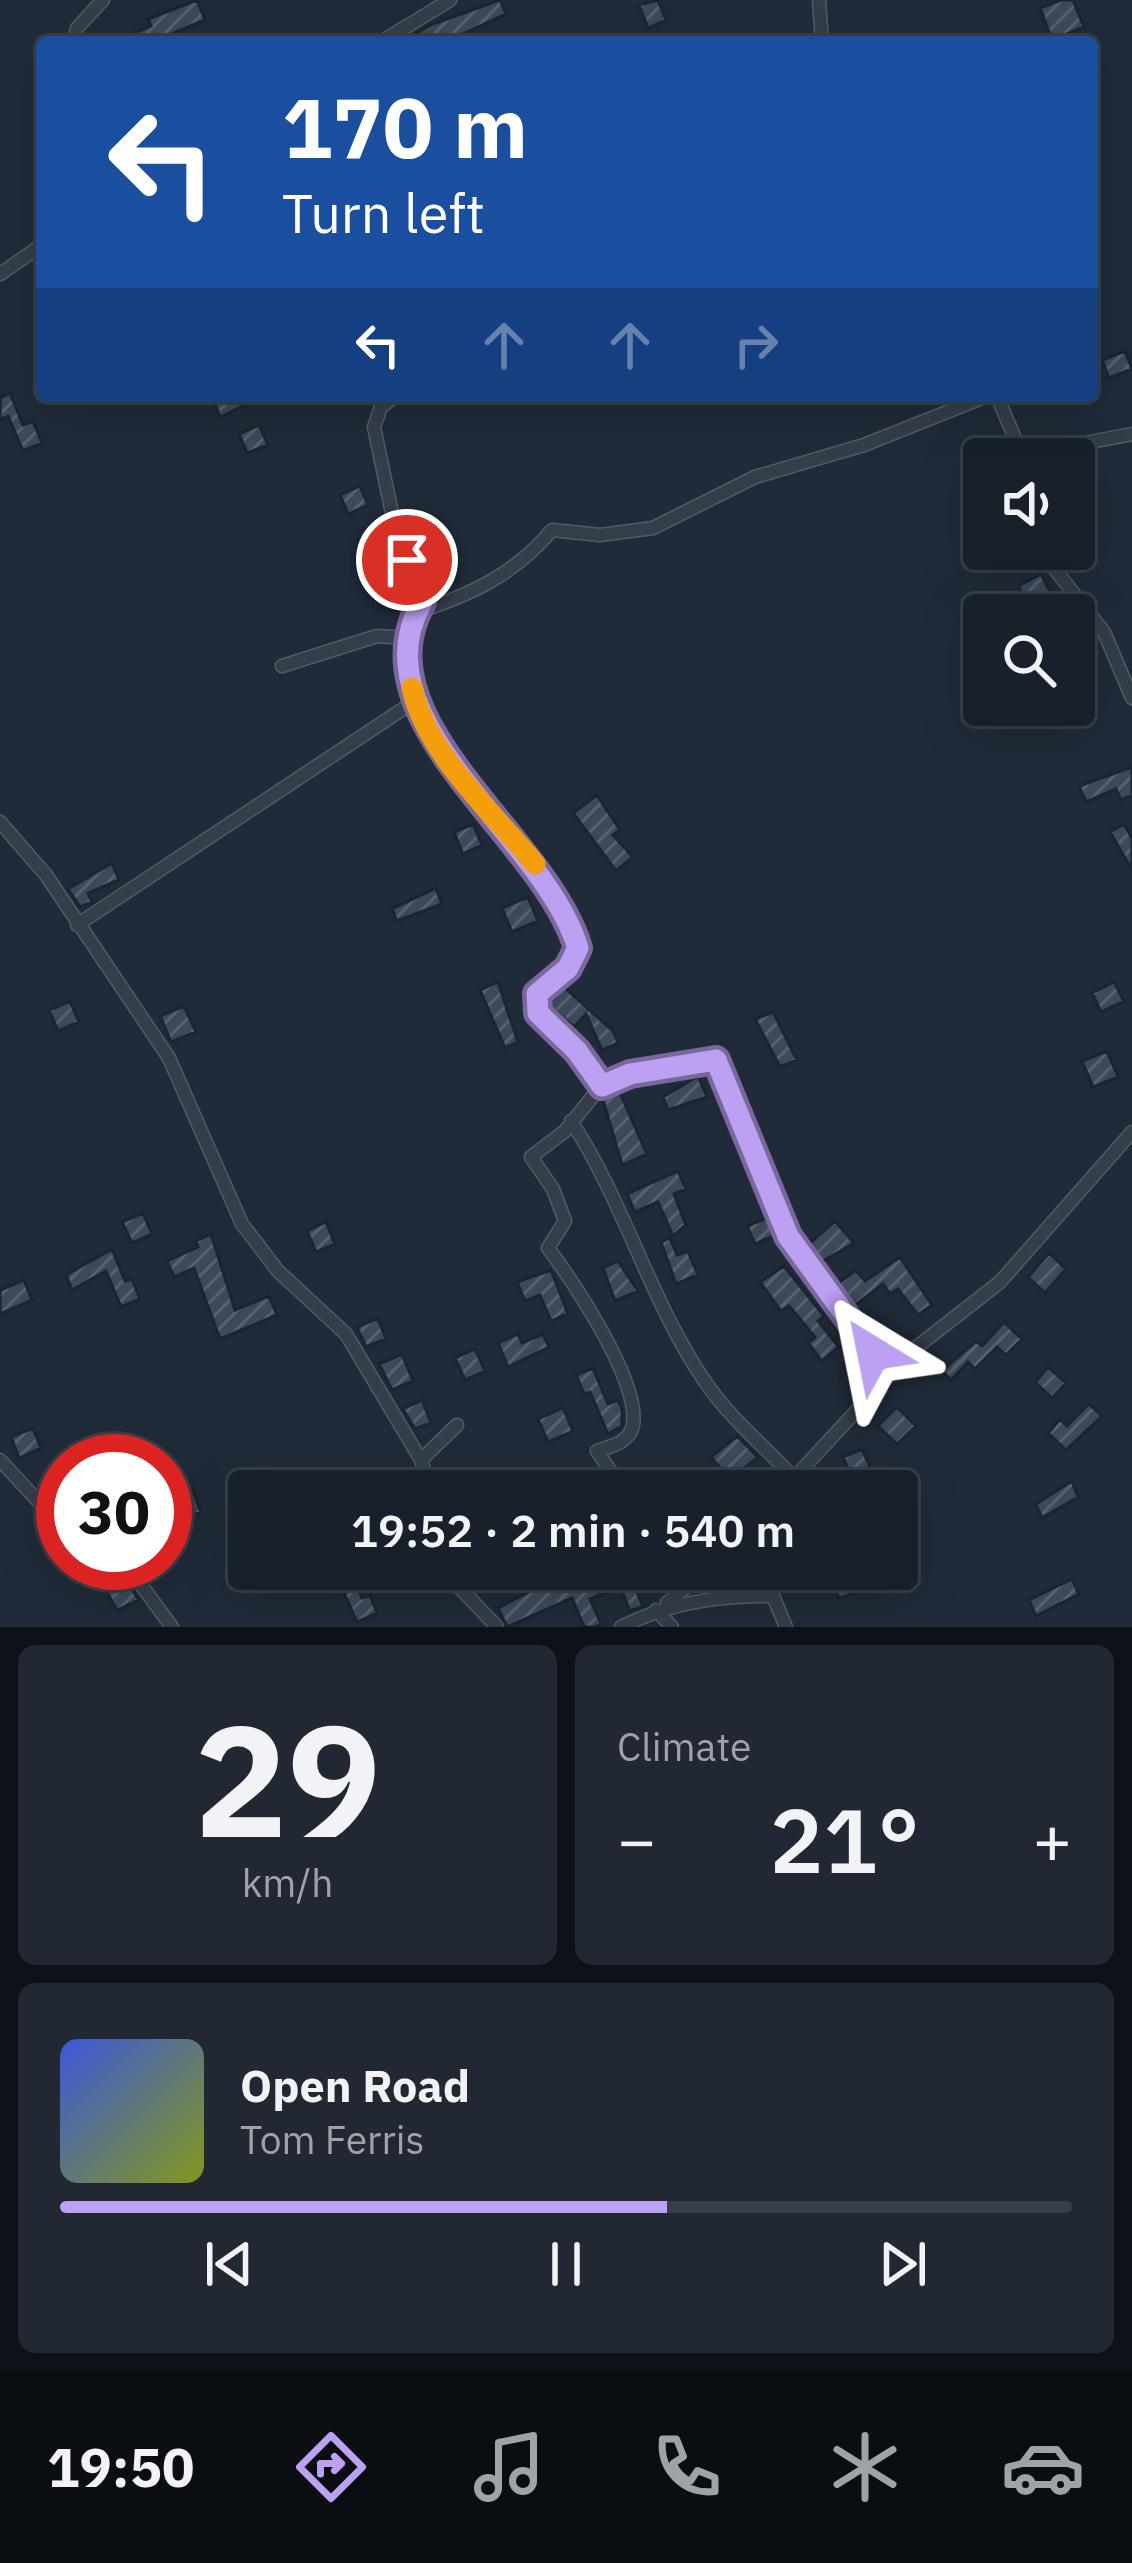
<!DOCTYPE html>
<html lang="en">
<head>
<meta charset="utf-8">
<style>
	body { margin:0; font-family:"IBM Plex Sans",sans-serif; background:#212833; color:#f1f3f6; height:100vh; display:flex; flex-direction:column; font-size:45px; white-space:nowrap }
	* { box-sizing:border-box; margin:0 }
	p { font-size:39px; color:#9fa3a9 }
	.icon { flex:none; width:66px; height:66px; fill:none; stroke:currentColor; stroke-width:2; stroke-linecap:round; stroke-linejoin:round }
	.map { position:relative; height:1627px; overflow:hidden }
	.details { display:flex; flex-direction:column; gap:18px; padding:18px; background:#0d1218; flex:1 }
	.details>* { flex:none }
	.top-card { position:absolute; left:36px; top:36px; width:1062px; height:366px; border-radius:12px; box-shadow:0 12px 48px #0002,0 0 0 3px #363e47; background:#1a4fa0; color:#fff; overflow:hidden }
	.controls { position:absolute; left:963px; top:438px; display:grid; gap:24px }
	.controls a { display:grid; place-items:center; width:132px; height:132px; border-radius:12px; background:#18202b; box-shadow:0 12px 48px #0002,0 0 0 3px #363e47; font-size:60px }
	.speed { position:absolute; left:36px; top:1434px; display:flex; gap:24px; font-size:60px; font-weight:700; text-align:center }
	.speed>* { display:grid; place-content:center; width:156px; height:156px; border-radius:50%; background:#18202b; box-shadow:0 12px 48px #0002,0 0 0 3px #363e47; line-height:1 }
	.speed .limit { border:18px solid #d22; background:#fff; color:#111 }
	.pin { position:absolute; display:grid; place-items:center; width:102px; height:102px; color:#fff; margin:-51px; border:6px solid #fff; border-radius:50%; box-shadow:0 3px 12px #0007 }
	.me { position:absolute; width:132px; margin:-66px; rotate:325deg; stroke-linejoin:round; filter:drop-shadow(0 0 9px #0008) }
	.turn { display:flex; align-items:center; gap:42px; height:252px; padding:0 48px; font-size:54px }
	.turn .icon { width:156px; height:156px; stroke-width:2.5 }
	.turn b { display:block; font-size:84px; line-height:102px }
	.lanes { display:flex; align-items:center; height:114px; padding:0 48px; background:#0003; justify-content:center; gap:60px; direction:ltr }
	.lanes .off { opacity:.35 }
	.big { font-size:90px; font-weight:600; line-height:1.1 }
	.details .tile { flex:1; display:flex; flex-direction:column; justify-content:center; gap:18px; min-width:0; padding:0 42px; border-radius:18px; background:#212833 }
	.details .dial { align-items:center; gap:0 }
	.dial b { font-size:156px; line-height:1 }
	.song { display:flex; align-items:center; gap:36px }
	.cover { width:144px; height:144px; border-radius:18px; background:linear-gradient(135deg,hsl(230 70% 55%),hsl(70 70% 35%)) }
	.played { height:12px; border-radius:6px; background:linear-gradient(90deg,#bca0f2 60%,#363e47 60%) }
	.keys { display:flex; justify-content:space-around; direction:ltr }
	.heat { display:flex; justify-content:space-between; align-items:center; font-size:66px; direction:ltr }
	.details .tiles { flex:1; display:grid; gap:18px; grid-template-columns:1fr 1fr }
	.tile:last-child { grid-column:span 2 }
	.trip { position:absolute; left:228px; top:1470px; width:690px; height:120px; border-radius:12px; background:#18202b; box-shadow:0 12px 48px #0002,0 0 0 3px #363e47; font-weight:600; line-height:120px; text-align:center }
	.menu { display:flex; height:192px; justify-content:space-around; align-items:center; background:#0a0d11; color:#9fa3a9 }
	.menu .icon { width:84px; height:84px }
	.menu .current { color:#bca0f2 }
	.menu b { font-size:54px; color:#f1f3f6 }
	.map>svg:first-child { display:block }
</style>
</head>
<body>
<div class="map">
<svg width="1132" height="1627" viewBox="0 0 1132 1627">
	<defs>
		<pattern id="building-hatch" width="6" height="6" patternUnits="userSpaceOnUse" patternTransform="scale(3)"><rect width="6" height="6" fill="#3c4959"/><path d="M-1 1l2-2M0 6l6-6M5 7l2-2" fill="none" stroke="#56616f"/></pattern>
	</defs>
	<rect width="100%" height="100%" fill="#202b39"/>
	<!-- building -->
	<path fill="url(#building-hatch)" stroke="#1b2430" stroke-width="3" d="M197 0 205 20 152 42H112L151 26 148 19Z
		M500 0 506 14 445 42H418L415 34 430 25Z
		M658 0 666 20 648 28 639 5Z
		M1061 0H1073L1084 27 1052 40 1040 8Z
		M1125 351 1132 369 1109 378 1102 360Z
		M10 393 23 425 33 421 42 443 23 451 8 416 0 420V398Z
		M224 396H264L220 417 214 401Z
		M259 425 268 445 247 453 239 434Z
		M360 486 368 505 348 514 340 495Z
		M1041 574 1050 592 1028 604 1018 586Z
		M1132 767V795L1121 800 1116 789 1086 802 1079 786Z
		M597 795 620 830 613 835 633 857 616 871 573 813Z
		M473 824 482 845 463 854 454 832Z
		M1124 824 1132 838V870L1110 832Z
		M112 863 119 880 88 893 92 902 80 907 68 889Z
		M436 888 442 904 397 921 392 909Z
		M528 897 538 921 512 932 502 908Z
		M498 982 518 1042 505 1048 480 990Z
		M1114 982 1124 1001 1101 1012 1092 993Z
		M564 987 613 1031 618 1043 602 1050 586 1014 574 1027 548 1004Z
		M70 1001 79 1022 58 1031 49 1010Z
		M184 1006 196 1032 171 1042 160 1016Z
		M773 1012 797 1060 780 1067 755 1019Z
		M1107 1051 1118 1077 1093 1087 1082 1061Z
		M698 1076 707 1097 668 1110 663 1097Z
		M619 1091 647 1154 622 1165 603 1100Z
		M678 1171 686 1189 674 1194 686 1225 673 1236 658 1202 635 1212 627 1194Z
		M143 1213 152 1234 132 1243 122 1222Z
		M769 1217 776 1235 755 1244 747 1226Z
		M835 1221 854 1243 820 1263 808 1245Z
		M326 1222 335 1244 316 1252 307 1231Z
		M211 1234 235 1310 269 1296 277 1315 220 1339 194 1268 174 1277 167 1261 198 1247 196 1241Z
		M670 1238 677 1255 688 1251 698 1275 676 1284 661 1242Z
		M112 1249 125 1281 132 1279 140 1299 121 1307 106 1271 72 1290 66 1275Z
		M1049 1253 1066 1269 1045 1293 1028 1277Z
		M900 1257 932 1305 918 1315 898 1289 890 1294 883 1284 853 1307 836 1285 856 1270 865 1281Z
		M618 1261 638 1291 615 1301 603 1268Z
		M784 1266 824 1316 818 1321 839 1347 822 1361 808 1343 815 1337 789 1306 781 1311 760 1282Z
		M551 1270 568 1314 551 1321 540 1295 525 1301 517 1282Z
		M24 1280 32 1300 0 1314V1290Z
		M378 1318 386 1339 366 1347 357 1327Z
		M1004 1322 1022 1339 1006 1355 997 1347 975 1369 968 1362 951 1380 942 1371 976 1341 982 1346Z
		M518 1334 522 1343 543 1334 549 1347 508 1367 498 1343Z
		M475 1349 485 1371 465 1380 455 1358Z
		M402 1354 413 1381 392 1390 379 1364Z
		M1048 1367 1066 1383 1052 1398 1035 1382Z
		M593 1368 608 1404 618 1400 622 1409V1426L608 1434 590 1392 584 1394 576 1375Z
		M422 1400 431 1423 415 1429 403 1409Z
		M1089 1404 1102 1416 1066 1450 1048 1433 1060 1419 1067 1426Z
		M897 1407 916 1426 897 1444 878 1426Z
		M563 1408 573 1431 548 1442 538 1419Z
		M33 1428 41 1448 19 1458 11 1437Z
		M737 1436 758 1457 730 1480 711 1457Z
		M862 1449 873 1474 879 1472 886 1488 866 1491 857 1469 849 1472 843 1457Z
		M1072 1481 1078 1497 1042 1518 1036 1504Z
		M192 1489 201 1512 181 1520 172 1498Z
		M115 1563 139 1600 117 1610 95 1572Z
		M350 1569 362 1598 370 1595 377 1613 357 1622 344 1593 337 1596 329 1577Z
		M573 1569 582 1578 603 1569H666L633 1583 643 1606 630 1611 620 1586 590 1599 601 1624 595 1627H584L572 1598 507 1627 498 1608Z
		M827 1569H843L847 1580 873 1569 879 1586 839 1598Z
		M1072 1579 1079 1594 1036 1616 1029 1600Z"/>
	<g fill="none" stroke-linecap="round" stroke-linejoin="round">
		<!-- street casing -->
		<g stroke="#515b67" stroke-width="15">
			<path id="street" d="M819 0 822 42
				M74 42 77 28 103 0
				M381 42 450 0
				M0 274 42 245
				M395 396 381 407 374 427 393 518 422 602C355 722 544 835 578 948 568 970 539 983 535 1005L601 1086 565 1131 531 1157 553 1189 565 1221 548 1248C574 1283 640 1381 633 1425 630 1442 612 1446 597 1451L624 1491
				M997 396 1022 455 1013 459
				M1022 455 1132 434
				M1039 549 1104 632 1132 698
				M417 612C471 595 515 574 552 530L600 535 653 528 755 477 864 445 987 396
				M282 666 377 636 407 638
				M0 822 46 875 169 1058 242 1224 278 1271 346 1334 421 1460 431 1491
				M77 925 415 701
				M601 1086 630 1074 716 1060 788 1236 889 1375
				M571 1121C625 1203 650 1302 706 1383 729 1417 765 1447 793 1477
				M0 1460 63 1528
				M421 1460 457 1425
				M782 1491 913 1350 1000 1282 1132 1132
				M125 1563 172 1627
				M442 1569 497 1627
				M667 1603 708 1569
				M656 1610 672 1627
				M621 1627C671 1602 717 1596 773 1596L786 1627"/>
		</g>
		<!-- street -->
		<use href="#street" stroke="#343d4a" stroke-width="12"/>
	</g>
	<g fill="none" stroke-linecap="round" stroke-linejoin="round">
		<!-- route casing -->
		<g stroke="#7a689d" stroke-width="30">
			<path id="route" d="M407 560 422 602C354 721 544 835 578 948L568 968 537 994 538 1013 577 1051 602 1086 630 1074 716 1060 788 1236 873 1353"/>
		</g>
		<!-- route -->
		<use href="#route" stroke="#bca0f2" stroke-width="21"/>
		<!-- slow -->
		<path stroke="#f59e0b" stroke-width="21" d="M412 688C427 755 493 812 535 864"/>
	</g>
</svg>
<div class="controls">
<a><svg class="icon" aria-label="sound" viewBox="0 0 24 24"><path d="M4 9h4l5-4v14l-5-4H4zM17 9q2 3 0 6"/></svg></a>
<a><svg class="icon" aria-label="search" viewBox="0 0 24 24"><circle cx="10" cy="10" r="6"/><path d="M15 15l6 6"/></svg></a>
</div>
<div class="speed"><div class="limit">30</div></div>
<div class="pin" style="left:407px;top:560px;background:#d93025"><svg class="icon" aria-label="arrive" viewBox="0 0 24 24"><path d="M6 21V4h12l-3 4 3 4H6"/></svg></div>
<svg class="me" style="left:873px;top:1353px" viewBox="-20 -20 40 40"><path d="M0-17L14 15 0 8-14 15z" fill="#bca0f2" stroke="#fff" stroke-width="4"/></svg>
<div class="trip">19:52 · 2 min · 540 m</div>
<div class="top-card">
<div class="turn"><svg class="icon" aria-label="left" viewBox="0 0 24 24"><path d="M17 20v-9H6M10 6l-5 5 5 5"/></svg><div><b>170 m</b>Turn left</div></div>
<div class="lanes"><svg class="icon" aria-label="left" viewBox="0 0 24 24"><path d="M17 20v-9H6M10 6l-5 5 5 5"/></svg><svg class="icon off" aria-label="ahead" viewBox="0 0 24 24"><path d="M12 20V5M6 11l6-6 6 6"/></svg><svg class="icon off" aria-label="ahead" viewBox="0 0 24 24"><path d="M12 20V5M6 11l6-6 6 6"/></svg><svg class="icon off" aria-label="right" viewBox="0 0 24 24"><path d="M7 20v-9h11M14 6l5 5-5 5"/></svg></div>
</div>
</div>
<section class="details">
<div class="tiles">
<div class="tile dial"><b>29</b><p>km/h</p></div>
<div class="tile"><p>Climate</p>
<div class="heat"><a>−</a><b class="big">21°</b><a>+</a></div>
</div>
<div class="tile">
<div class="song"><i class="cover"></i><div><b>Open Road</b><p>Tom Ferris</p></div></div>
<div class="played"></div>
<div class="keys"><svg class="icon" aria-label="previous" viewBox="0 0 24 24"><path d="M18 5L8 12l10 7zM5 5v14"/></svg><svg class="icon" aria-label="pause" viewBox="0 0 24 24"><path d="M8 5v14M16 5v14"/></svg><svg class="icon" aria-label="next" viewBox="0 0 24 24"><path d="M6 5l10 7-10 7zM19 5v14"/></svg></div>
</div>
</div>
</section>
<nav class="menu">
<b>19:50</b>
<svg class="icon current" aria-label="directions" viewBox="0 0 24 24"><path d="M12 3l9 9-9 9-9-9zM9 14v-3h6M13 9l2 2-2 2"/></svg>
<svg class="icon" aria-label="music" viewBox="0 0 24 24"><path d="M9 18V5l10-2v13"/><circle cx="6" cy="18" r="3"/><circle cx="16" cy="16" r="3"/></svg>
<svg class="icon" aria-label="phone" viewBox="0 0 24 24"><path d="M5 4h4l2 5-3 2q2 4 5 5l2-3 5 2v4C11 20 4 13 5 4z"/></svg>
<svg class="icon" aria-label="climate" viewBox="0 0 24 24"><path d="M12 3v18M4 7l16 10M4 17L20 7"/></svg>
<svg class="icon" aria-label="car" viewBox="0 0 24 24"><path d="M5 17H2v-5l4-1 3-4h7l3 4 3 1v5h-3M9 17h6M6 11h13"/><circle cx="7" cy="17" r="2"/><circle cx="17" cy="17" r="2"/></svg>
</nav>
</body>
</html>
